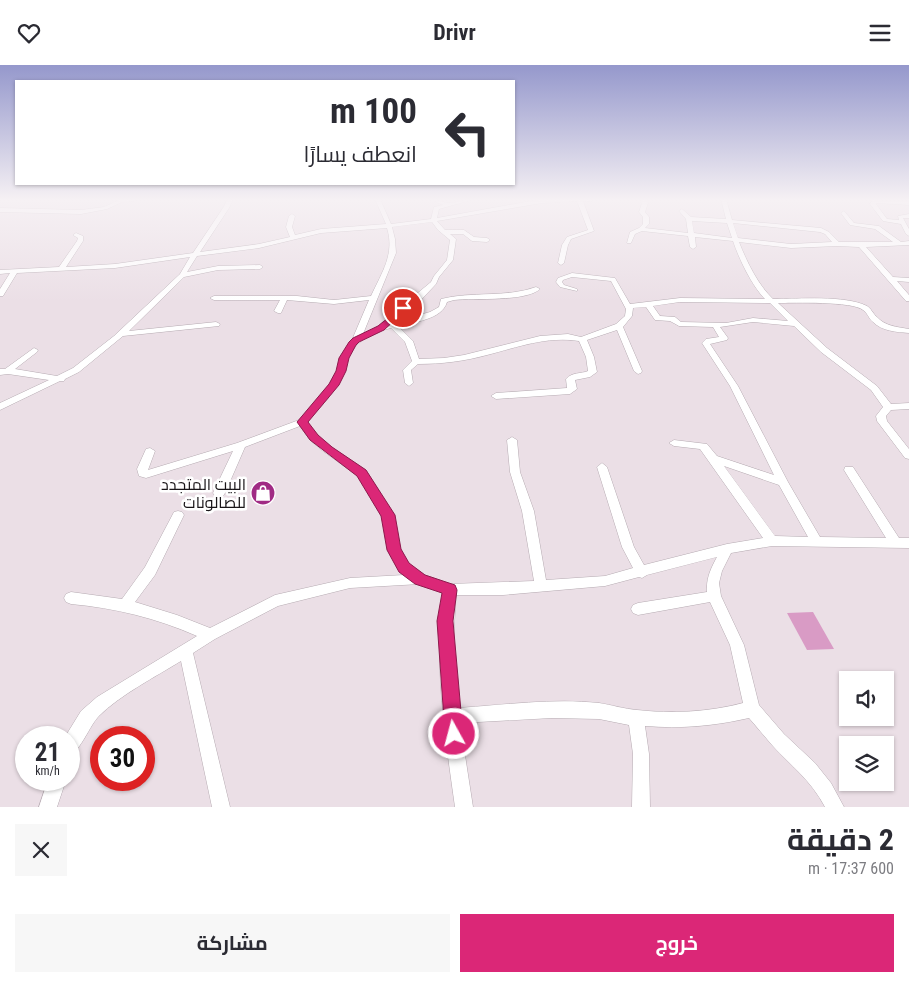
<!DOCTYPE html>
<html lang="ar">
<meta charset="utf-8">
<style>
body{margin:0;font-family:"Roboto Condensed",Cairo,sans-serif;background:#f7f7f7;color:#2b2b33;direction:rtl;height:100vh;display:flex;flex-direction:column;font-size:19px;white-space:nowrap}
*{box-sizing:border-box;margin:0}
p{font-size:16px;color:#7c7c81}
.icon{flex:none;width:28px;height:28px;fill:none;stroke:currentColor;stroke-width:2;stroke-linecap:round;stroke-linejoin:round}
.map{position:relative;height:742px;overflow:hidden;direction:ltr}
.sheet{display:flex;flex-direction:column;background:#fff;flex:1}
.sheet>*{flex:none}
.top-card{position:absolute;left:15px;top:15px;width:500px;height:105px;border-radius:0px;box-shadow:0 1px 4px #0004;direction:rtl;background:#fff;color:#2b2b33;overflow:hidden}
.fabs{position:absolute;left:839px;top:606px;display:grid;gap:10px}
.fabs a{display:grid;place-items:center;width:55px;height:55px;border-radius:0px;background:#fff;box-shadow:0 1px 4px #0004;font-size:25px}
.speed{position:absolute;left:15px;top:661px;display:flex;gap:10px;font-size:25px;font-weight:700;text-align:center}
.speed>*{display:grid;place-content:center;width:65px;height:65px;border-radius:50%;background:#fff;box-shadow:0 1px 4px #0004;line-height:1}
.speed small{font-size:12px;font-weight:400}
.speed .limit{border:8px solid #d22;background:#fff;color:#111}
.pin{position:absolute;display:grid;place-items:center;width:42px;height:42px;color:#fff;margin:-21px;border:2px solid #fff;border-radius:50%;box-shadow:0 1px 5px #0007}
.me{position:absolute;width:55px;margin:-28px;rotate:353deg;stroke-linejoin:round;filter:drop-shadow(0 0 4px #0008)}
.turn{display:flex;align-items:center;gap:18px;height:105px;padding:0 15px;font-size:22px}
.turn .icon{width:65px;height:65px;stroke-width:2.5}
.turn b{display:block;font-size:35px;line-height:42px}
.round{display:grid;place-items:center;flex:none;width:52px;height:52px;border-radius:0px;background:#f7f7f7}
.summary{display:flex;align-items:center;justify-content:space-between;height:85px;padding:0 15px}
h1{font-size:30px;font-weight:700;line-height:38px}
.cta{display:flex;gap:10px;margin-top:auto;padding:10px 15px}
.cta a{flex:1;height:58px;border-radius:0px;background:#db2777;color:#fff;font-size:20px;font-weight:700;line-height:58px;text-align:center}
.cta a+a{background:#f7f7f7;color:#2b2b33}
header{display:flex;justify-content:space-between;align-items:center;height:65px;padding:0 15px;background:#fff;font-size:22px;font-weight:700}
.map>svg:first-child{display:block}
.green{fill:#d99bc5}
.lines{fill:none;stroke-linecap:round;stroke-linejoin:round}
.minor-casing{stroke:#b6abb2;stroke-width:1}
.minor{fill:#fff;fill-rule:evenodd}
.route{fill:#db2777;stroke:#8e194d}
.labels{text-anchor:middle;stroke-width:5;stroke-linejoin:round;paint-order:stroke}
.poi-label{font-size:16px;fill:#191518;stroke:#fff;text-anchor:end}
</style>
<header><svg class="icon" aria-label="menu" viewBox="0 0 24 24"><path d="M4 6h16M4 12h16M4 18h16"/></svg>Drivr<svg class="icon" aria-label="heart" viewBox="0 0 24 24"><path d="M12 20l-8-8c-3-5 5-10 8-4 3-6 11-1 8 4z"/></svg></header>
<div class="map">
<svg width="909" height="742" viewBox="0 0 909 742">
<rect width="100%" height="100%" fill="#ebdfe6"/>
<polygon class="green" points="813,547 834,584 807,585 787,548"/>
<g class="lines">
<defs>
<g id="minor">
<polygon points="121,134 153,134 122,137 107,144 81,149 0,147 0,143 81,145 104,142"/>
<path d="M228 134H233L229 143 200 187 259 179 290 172 286 162 289 151 292 149 295 151 292 162 295 170 321 164 386 159 375 134H380L391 159 431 154 434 142 443 140 430 134C437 134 443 138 450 138 459 138 466 133 475 134L439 144 437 153 542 134H594L592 136H583L594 166 571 174 568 180 564 198 561 200 558 198 562 180 567 172 588 165 577 136 542 138 437 156 445 165H464L474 172 487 173 490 175 487 177 472 176 463 169H450L456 174 453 195 439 212 436 219 420 236 406 245 391 258 430 247 439 242 441 234C472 226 506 233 536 222L540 224C526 237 474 233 454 235L447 237C442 255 413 257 398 261L413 276 419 294 444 293 464 290 540 271 568 269 581 272 616 259 625 251 626 244 611 216 572 212 563 215 562 217 564 220 577 224V226L560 222 556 217 558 213 572 208 615 213 630 239 680 233 765 234C752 221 739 194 733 176L695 172 696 182 693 184 690 182 688 171 642 166 635 169 631 178H627L630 167 639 163 643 159V152L639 147 642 138 640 134H644L648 138 645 147 649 152V159L645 163 688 168 686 154 679 146 682 144 691 152 726 154 721 134H726L732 155 821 163 829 167 839 177H893L875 164 850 160 841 148 844 146 854 158 879 161 901 177 909 176V180L866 182 893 212 909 213V217L897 216 909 230V236H906L859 182 837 181 791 183 739 177C747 197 758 220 773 234 798 234 845 230 867 241 871 243 873 249 877 252 885 261 897 262 909 264V268C896 267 882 266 873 257 869 254 867 247 863 245 852 236 794 238 778 238L827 283 877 321 891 339 909 338V344L891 345 886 351 887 356 909 384V394L905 393 877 356 876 351 883 342 871 325 821 287 794 261 753 257 720 262 728 273 727 275 710 279 738 321 788 417 820 472 886 473 844 405 845 402H853L899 473H909V483L772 481 731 488 722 506 719 518 721 531 744 580 759 640 784 669 815 698 831 718 844 742H825C810 714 792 702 772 680 764 671 757 662 749 653 714 661 681 664 645 661L649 689 650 742H632L633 689 629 660 599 654 552 653 460 658 473 742H455C445 671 434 600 443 528L420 519 350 523 278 541 215 574 193 588 230 742H212L181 596C155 612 120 630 99 651 89 661 81 686 69 690V672H65L81 646 97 632 197 571C156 553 115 543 71 539L66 537 64 533 66 529 71 527 122 534 145 502 174 447 178 446 182 447 184 450 155 510 135 537 177 550 210 563 275 530 350 513 404 510 400 507 388 485 382 451 358 411 323 386 310 375 300 361 245 382 225 428 223 431H215L213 428 233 386 146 413 139 411 137 404 146 384 150 383 155 386 148 405 237 378 299 355 330 319 337 306 340 293 352 275 369 235 334 239 287 235 281 248H278L274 246 280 235H214L210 233 214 231H297L334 235 371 231C382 207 395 189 387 163L321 168 259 183 197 191 187 207 218 201 260 200 263 202 260 204 218 205 184 212 129 266 216 257 220 259 219 261 123 271 79 307 65 314 64 316H60L0 345V338L49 315 8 309 0 310V304H5L34 283 38 285 37 287 15 304 57 311 73 303 114 271 180 209 190 192 115 203 17 208 3 231H0V224L10 208 0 209V205L59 202 77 176 78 173 73 170 76 168 83 171V176L66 202 115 199 193 188 223 143ZM692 156 727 158 732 173 694 168ZM432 157 438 165 450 175 447 195 434 211 431 217 378 261 363 269 396 188 395 174 392 162ZM733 158 820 167 825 169 832 177 791 179 738 173ZM680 237 770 238 788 256 753 253 726 258 681 257 675 252 660 251 653 241ZM646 242 655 255 670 256 679 261 713 262 719 272 706 274 702 278 730 321 774 410 717 391 707 379 674 375 669 378 674 381 700 384 763 473 727 479 644 500 634 482 607 402 602 398 597 402 622 482 633 503 605 511 546 515 534 446 520 407 517 375 512 372 507 375 510 407 522 446 534 516 450 519 425 510 408 499 400 485 394 451 366 405 331 382 318 371 307 357C317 345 329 334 337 321 344 312 344 302 348 293 356 275 374 267 391 263L405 277 412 296 403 305 405 318 409 321 413 318 411 305 418 299C442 299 465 296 487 290 518 282 547 271 579 276L586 292 588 306C581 309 572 307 566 314L567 323 496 328 491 331 496 334 570 329 577 324 575 315 590 312 597 307 594 292 587 275 617 265 634 306 638 309 641 308 642 306 623 262 632 251 633 243ZM724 401 779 420 808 472 775 471ZM717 492C711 503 706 513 707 527L638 538 633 540 631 544 633 548 638 550 710 537 730 580 743 638C709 647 672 649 637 645 624 644 612 640 599 638 553 633 504 640 458 643L453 579 456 530H503L605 521 639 512 642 513 647 510Z"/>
<polygon points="873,135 909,136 909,140 877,138 876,139 887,154 899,155 898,151 909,149 909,153 903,153 909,164 909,171 906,169 901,159 883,156 870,139"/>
<polygon points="48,715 66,715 57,742 39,742"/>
</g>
</defs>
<use href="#minor" class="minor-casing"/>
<use href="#minor" class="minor"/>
</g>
<linearGradient id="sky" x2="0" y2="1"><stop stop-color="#9598cc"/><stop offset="0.57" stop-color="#f6f1f4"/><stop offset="1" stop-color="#f6f1f4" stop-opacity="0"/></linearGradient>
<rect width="909" height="237" fill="url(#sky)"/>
<polygon class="route" points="403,241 406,242 406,245 384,265 359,277 356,280 349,293 346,306 339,320 308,357 318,370 332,382 366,405 395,450 401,484 409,498 425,510 455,520 457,525 453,556 463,669 460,676 454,678 448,676 445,669 437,556 442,528 415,519 399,507 387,485 381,451 357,411 310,375 297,357 329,319 336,306 339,293 349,277 353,273 378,261"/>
<defs>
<symbol id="shop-disc" viewBox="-11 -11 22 22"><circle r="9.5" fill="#a02b84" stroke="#fff"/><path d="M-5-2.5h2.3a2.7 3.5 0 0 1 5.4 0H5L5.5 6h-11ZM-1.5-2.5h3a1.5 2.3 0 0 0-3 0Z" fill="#fff"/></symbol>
</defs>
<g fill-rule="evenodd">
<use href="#shop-disc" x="249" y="414" width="28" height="28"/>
</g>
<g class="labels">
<g class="poi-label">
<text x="246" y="425">البيت المتجدد<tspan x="246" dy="18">للصالونات</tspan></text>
</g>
</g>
</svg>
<div class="fabs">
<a><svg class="icon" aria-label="sound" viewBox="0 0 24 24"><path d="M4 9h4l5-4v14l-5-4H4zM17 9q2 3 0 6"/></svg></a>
<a><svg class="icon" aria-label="layers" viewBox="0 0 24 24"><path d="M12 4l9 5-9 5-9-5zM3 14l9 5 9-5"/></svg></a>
</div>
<div class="speed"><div>21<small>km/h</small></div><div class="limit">30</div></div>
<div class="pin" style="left:403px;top:243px;background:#d93025"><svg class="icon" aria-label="arrive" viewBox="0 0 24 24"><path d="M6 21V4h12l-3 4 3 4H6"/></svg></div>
<svg class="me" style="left:454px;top:669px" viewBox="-20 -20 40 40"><circle r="17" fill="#db2777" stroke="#fff" stroke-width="3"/><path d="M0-11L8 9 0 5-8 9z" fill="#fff"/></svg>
<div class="top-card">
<div class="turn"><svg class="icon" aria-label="left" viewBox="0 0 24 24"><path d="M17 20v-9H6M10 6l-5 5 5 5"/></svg><div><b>100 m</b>انعطف يسارًا</div></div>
</div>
</div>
<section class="sheet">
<div class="summary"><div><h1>2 دقيقة</h1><p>600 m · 17:37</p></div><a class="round"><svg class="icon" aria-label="close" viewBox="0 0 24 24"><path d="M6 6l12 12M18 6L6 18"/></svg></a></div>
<div class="cta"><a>خروج</a><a>مشاركة</a></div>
</section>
